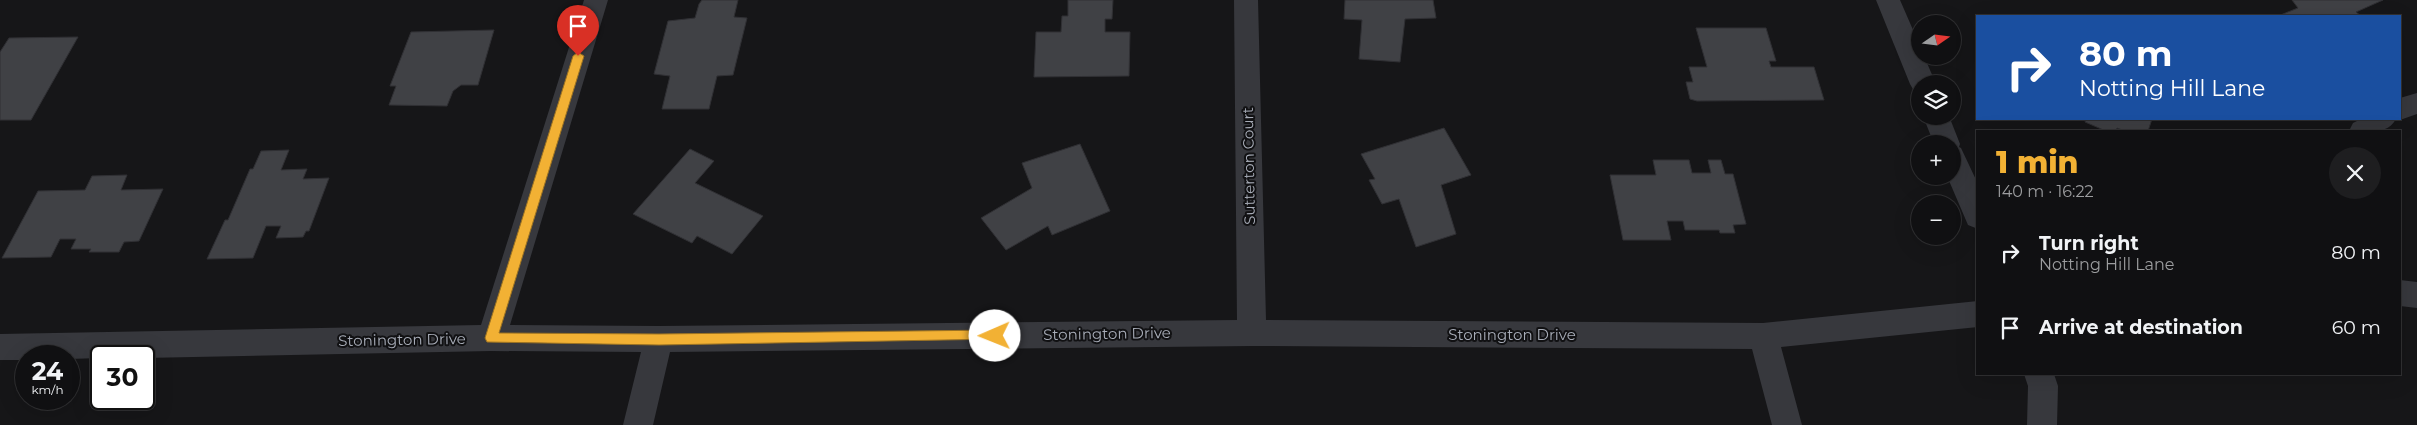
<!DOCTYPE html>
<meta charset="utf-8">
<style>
body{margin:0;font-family:Montserrat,sans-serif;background:#1e1e20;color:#f1f3f6;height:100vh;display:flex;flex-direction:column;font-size:19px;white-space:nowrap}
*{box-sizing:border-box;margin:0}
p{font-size:16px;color:#9c9d9f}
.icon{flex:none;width:28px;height:28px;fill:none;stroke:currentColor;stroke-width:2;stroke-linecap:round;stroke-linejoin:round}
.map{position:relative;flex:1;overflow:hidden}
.details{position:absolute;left:1976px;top:130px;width:425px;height:245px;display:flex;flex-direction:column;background:#101012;border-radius:0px;box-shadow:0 5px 20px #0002,0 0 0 1px #303032}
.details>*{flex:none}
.top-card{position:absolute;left:1976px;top:15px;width:425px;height:105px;border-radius:0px;box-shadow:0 5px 20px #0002,0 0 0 1px #303032;background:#1a4fa0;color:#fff;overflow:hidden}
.needle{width:32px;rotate:76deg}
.tools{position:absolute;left:1911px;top:15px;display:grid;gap:10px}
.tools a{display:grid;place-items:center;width:50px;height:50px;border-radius:50%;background:#101012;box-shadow:0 5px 20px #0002,0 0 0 1px #303032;font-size:25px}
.speed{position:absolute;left:15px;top:345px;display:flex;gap:10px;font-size:25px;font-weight:700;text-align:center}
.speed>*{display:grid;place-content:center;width:65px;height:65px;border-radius:50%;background:#101012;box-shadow:0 5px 20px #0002,0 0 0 1px #303032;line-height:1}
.speed small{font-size:12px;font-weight:400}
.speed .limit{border:2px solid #111;border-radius:8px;background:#fff;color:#111}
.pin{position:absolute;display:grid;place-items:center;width:42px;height:42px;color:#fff;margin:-51px -21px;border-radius:50% 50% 50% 0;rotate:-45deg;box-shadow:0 0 5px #0007}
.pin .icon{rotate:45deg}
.me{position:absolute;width:55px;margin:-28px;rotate:269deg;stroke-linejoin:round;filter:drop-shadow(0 0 4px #0008)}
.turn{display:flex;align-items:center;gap:18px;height:105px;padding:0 20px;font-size:22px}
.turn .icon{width:65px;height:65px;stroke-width:2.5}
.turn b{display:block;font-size:35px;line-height:42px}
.round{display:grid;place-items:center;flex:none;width:52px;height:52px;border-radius:26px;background:#1e1e20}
.headline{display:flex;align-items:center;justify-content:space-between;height:85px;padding:0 20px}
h1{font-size:30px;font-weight:800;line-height:38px;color:#f2b134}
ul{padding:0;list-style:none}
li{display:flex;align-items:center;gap:15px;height:75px;padding:0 20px}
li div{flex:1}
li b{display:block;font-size:19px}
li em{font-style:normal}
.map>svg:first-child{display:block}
.building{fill:#404145;stroke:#303034}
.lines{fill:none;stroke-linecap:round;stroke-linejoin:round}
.minor{fill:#37383d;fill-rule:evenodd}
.route{fill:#f2b134;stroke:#9d7322}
.labels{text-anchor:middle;stroke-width:4;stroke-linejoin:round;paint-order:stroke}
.street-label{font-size:15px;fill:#a8adb8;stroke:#111113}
</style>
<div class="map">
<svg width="2417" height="425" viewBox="0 0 2417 425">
<rect width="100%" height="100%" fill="#161618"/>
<g class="building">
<polygon points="702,0 738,0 734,17 747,18 733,75 717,76 709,109 662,109 670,76 654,74 668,21 695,18 699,4"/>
<polygon points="1068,0 1113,0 1112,19 1105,19 1105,32 1130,32 1129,76 1034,77 1036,32 1061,32 1062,16 1068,16"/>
<polygon points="1345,0 1433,0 1436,18 1405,19 1400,62 1359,59 1362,20 1344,19"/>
<polygon points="2383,0 2356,12 2361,16 2278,16 2298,8 2292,0"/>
<polygon points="1696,28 1766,28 1776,61 1769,61 1771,67 1814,67 1824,100 1697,101 1690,99 1686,82 1693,82 1689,67 1707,67"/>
<polygon points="494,30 478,85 461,85 453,91 447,106 389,105 396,86 390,86 411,32"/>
<polygon points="78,37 31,120 0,120 0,52 9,38"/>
<polygon points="2086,119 2152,119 2148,131 2125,131 2117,128 2116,131 2106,131 2085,122"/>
<polygon points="1444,128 1471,175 1441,185 1456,234 1416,247 1399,199 1382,204 1369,180 1375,179 1361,154"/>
<polygon points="1080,144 1110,211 1052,235 1048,226 1006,250 981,218 1032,188 1022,163"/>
<polygon points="690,149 714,161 695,183 763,216 732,254 697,236 692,243 633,214"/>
<polygon points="289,150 281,170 307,169 303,179 329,178 309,231 306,231 303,237 276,238 281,226 266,226 253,258 207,259 225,220 228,220 250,169 253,169 261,151"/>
<polygon points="1653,160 1689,160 1692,173 1711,173 1708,160 1721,160 1725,174 1733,174 1746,224 1733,225 1735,233 1720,233 1719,230 1685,230 1683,221 1667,221 1671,240 1623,240 1610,175 1656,175"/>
<polygon points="127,175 121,190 163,189 139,241 124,242 119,252 89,252 91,249 71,249 76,239 60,239 51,257 2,258 38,191 85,190 92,176"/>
</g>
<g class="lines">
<g class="minor">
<polygon points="584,0 608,0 510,325 659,326 1237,320 1234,0 1258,0 1266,320 1763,323 1978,301 1978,327 1781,347 1802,425 1772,425 1752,349 1252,346 670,352 653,425 623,425 641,352 491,351 144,358 101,356 101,358 69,359 69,356 26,356 26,360 0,360 0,334 481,325"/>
<polygon points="1876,0 1900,0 1920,46 1920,56 1924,56 1936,84 1920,84 1920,93 1914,91 1910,84"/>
<polygon points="2417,93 2417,114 2400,120 2398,119 2400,119 2400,98"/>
<polygon points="1923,116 1949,116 1960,144 1959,147 1961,148 1978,184 1978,229 1968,225 1947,176 1952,176 1952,144 1934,144"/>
<path d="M2361 119H2396C2387 136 2366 131 2349 131L2353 123Z"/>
<polygon points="2400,280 2417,282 2417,308 2400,306"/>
<polygon points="2024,374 2054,374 2058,386 2057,425 2027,425 2028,386"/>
</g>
</g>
<polygon class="route" points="578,52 584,56 499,333 659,334 995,330 1001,336 1000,339 659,345 487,342 485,338 573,56"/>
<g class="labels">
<g class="street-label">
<text transform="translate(1249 166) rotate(-91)" y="5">Sutterton Court</text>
<text transform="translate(1107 334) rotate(-1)" y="5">Stonington Drive</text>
<text x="1512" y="340">Stonington Drive</text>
<text transform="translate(402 340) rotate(-1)" y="5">Stonington Drive</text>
</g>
</g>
</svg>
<div class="tools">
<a><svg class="needle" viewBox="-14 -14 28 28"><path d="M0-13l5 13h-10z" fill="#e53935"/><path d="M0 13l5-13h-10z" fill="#9c9d9f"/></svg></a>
<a><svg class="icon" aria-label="layers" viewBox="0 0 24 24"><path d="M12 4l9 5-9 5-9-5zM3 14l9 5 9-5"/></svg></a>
<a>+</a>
<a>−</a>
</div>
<div class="speed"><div>24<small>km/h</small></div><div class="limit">30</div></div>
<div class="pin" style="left:578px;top:56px;background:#d93025"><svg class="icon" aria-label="arrive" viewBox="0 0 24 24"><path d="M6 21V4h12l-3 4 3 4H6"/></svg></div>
<svg class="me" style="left:995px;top:336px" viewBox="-20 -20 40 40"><circle r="19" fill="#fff"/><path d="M0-13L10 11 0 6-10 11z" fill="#f2b134"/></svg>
<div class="top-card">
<div class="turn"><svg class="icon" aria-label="right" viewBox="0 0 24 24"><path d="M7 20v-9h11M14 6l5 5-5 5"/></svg><div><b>80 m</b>Notting Hill Lane</div></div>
</div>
<section class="details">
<div class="headline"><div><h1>1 min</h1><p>140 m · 16:22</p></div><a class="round"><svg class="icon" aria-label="close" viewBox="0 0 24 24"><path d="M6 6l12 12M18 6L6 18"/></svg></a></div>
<ul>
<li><svg class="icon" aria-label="right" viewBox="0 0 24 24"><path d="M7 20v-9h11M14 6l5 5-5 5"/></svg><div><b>Turn right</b><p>Notting Hill Lane</p></div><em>80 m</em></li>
<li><svg class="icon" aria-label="arrive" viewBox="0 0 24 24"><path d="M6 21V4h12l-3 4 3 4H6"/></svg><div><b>Arrive at destination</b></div><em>60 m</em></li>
</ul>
</section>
</div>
